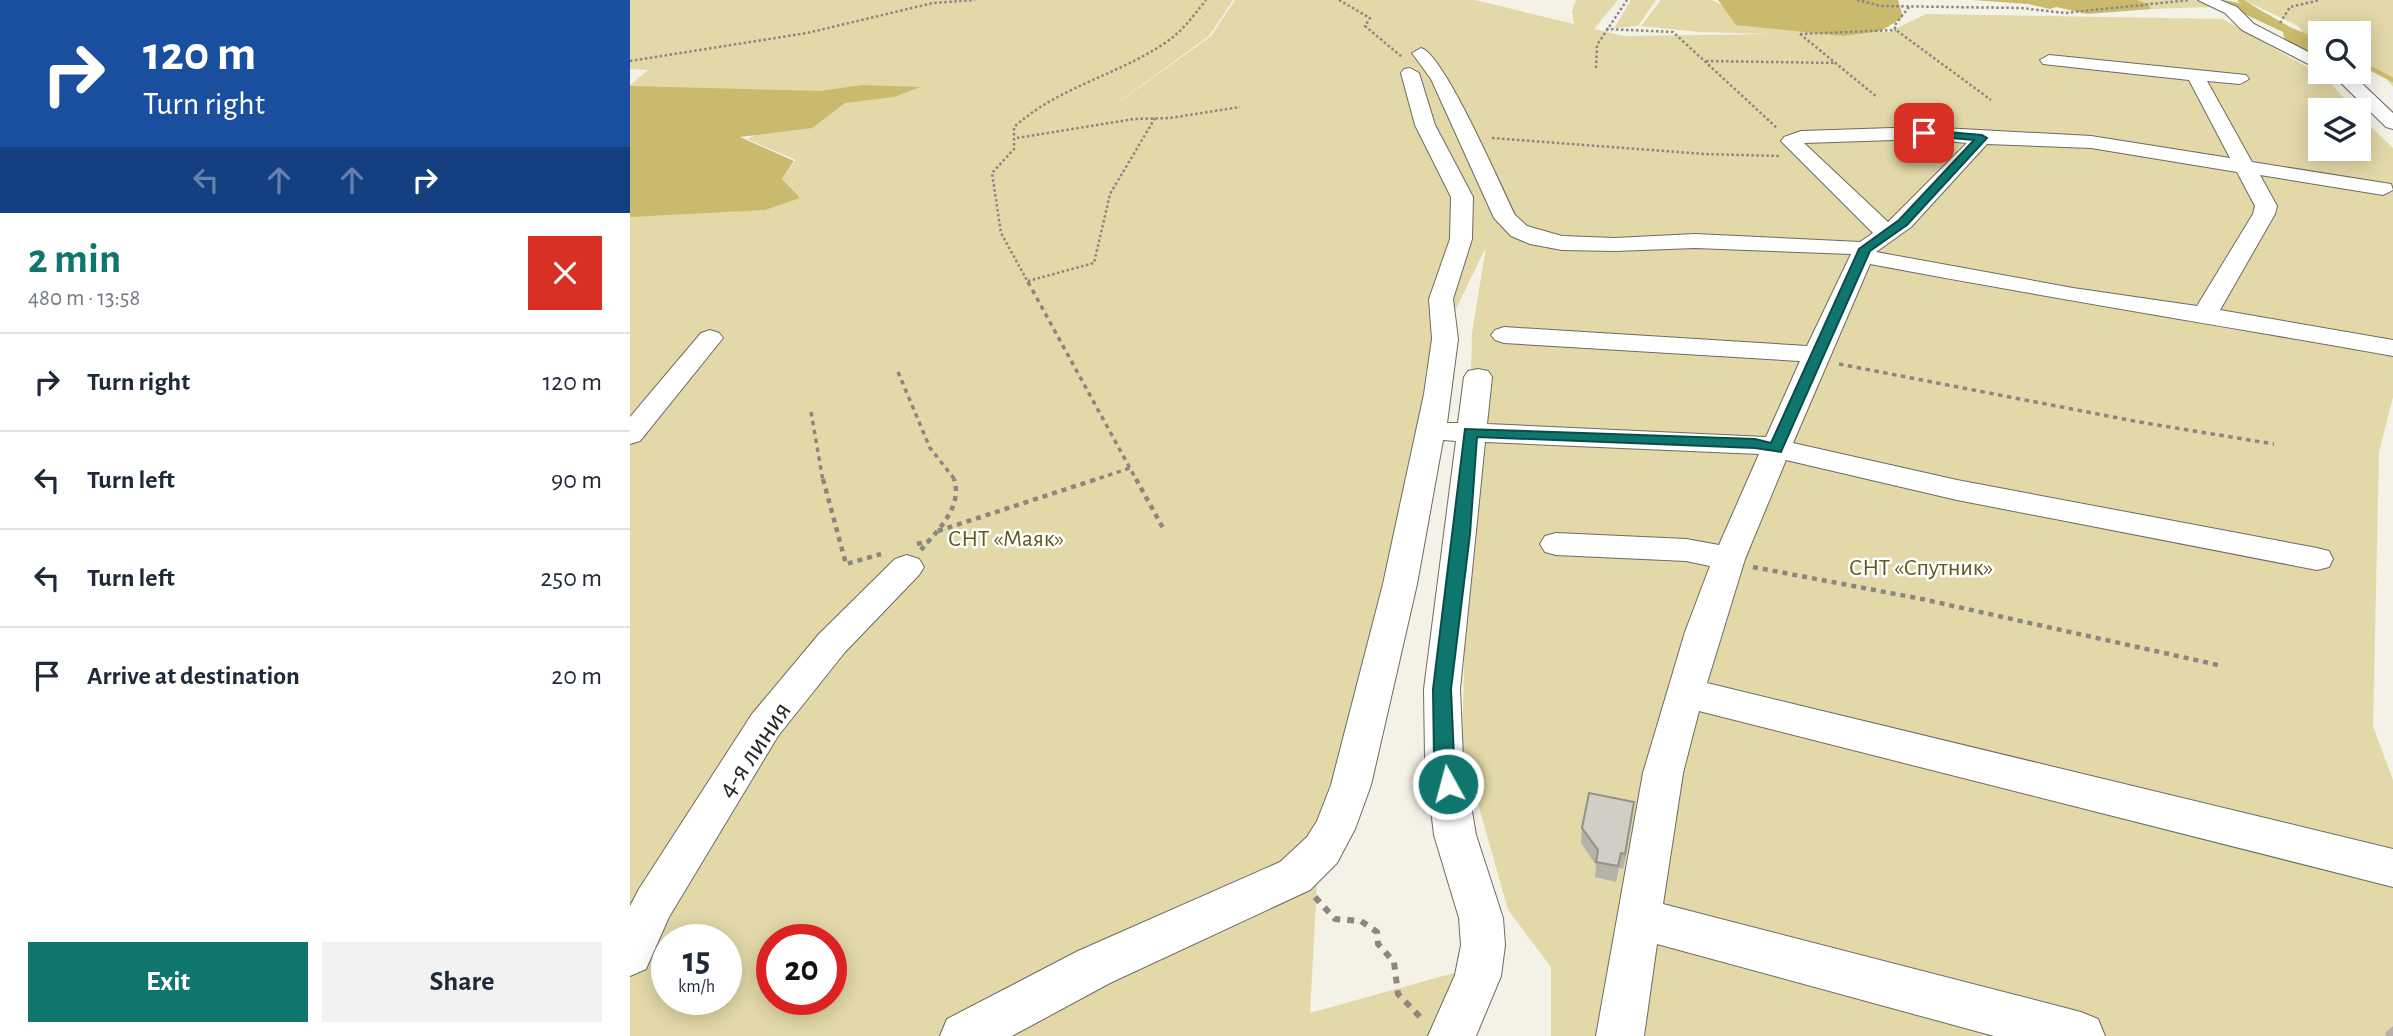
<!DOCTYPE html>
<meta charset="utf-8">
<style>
body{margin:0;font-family:"Alegreya Sans",sans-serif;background:#f2f2f3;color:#1f2937;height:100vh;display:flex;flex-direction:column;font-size:26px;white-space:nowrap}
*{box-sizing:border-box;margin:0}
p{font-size:23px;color:#747a83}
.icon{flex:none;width:38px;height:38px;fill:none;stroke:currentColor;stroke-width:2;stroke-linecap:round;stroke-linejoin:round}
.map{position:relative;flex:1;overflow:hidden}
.side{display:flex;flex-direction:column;background:#fff;width:630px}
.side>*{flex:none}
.hud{background:#1a4fa0;color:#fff;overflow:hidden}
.buttons{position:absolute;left:1678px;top:21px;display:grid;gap:14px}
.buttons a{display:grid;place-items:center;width:63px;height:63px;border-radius:0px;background:#fff;box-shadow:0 4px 18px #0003;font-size:35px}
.speed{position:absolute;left:21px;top:924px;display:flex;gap:14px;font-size:35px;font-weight:700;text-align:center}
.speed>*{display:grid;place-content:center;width:91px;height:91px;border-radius:50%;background:#fff;box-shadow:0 4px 18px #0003;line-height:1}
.speed small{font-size:18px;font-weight:400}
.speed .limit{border:10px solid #d22;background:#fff;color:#111}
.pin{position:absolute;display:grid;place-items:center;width:60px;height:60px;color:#fff;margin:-30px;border-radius:14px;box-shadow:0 4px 10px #0006}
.me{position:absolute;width:77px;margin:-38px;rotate:353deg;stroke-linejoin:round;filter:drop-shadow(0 0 5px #0008)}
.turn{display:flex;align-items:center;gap:24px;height:147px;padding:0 28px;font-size:32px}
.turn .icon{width:91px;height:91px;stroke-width:2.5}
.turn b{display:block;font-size:49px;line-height:60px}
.lanes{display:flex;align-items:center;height:66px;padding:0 28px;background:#0003;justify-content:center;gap:35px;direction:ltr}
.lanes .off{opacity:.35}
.round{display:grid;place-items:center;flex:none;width:74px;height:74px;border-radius:0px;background:#f2f2f3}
.summary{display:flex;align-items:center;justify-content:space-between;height:119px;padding:0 28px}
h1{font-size:42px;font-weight:700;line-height:52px;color:#0f766e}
.button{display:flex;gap:14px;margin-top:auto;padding:14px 28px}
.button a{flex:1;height:80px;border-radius:0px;background:#0f766e;color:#fff;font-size:28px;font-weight:700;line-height:80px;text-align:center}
.button a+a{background:#f2f2f3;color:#1f2937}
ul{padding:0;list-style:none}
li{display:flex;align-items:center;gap:21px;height:98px;padding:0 28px;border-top:2px solid #e0e1e3}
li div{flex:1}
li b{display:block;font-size:26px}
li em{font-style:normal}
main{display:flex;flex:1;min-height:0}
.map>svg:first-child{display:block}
.green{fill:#e2d8a8;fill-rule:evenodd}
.forest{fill:#caba6e}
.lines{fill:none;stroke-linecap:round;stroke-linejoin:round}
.stream{stroke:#ccbc70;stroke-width:4.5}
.minor-casing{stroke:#6d6b62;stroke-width:2}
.path-far3{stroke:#898780;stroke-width:2.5;stroke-dasharray:2.5 2.5;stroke-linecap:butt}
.path-far2{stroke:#898780;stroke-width:3.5;stroke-dasharray:4.5 4.5;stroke-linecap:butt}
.path-far1{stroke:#898780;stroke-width:4.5;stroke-dasharray:5 5;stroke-linecap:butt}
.path{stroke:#898780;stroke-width:6;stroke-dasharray:7 7;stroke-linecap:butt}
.minor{fill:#fff;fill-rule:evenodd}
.wall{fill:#b4b2a9}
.shaded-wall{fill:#92918a}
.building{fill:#d1cfc5;stroke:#92918a;stroke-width:2}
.route{fill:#0f766e;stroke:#0a4d48;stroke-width:2}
.labels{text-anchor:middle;stroke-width:5;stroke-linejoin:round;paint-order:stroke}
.park-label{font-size:24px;fill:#63571e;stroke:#fff}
.near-street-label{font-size:28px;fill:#272622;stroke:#fff}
</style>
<main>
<section class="side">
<div class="hud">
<div class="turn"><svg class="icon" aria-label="right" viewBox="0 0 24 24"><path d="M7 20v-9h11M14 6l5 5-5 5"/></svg><div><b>120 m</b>Turn right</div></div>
<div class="lanes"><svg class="icon off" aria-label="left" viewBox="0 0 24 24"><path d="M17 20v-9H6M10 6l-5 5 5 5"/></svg><svg class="icon off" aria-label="ahead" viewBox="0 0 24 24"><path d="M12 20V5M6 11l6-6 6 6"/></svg><svg class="icon off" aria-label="ahead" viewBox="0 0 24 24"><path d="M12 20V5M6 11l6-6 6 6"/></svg><svg class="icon" aria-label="right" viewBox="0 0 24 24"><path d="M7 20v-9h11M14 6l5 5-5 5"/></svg></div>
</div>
<div class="summary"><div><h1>2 min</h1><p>480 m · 13:58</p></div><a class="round" style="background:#d93025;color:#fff"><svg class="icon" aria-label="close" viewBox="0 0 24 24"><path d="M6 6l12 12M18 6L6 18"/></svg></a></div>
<ul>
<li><svg class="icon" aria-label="right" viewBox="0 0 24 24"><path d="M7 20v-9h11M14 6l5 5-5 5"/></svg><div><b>Turn right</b></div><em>120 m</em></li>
<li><svg class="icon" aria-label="left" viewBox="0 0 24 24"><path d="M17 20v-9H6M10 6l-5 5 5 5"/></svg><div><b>Turn left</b></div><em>90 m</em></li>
<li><svg class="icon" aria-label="left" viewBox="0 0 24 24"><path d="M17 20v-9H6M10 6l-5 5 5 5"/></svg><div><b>Turn left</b></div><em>250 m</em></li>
<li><svg class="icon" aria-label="arrive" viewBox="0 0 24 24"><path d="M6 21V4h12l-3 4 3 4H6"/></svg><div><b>Arrive at destination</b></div><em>20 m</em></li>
</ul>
<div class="button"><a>Exit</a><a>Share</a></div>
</section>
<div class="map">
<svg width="1763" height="1036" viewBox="0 0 1763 1036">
<rect width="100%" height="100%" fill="#f4f2e7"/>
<g class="green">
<path d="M0 0H603L579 36 457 125 581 36 605 0H845L944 24 942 11 946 0H988L964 29 993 36 1142 34 1069 32 1011 26 1031 0H1082L1110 14 1194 33 1259 32 1296 14 1593 19 1696 78 1725 110H1690V149H1729V115L1763 148V397L1749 452 1743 726 1763 780V1036H921V967L878 910 832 747 842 333 856 247 796 371 785 455 690 828 680 1013 831 971 810 1036H0V186L157 184 152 179 166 160 117 139 200 99 0 89V85L18 70 0 69ZM37 940H96V999H37ZM142 940H201V999H142Z"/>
<polygon points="1001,0 1026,0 1008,26 984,28"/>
<polygon points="1507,0 1578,0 1582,7 1521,9 1518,4"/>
<polygon points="1614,0 1763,0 1763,87 1752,73 1729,66 1729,33 1690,33 1690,55 1687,54 1668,26"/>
</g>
<g class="forest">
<polygon points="1088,0 1268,0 1273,17 1251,31 1213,36 1106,25"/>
<polygon points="1342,0 1507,0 1518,4 1521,9 1457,14 1426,7 1420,9 1398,4"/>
<path d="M1585 0C1628 0 1654 27 1690 44V63L1680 61 1655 44 1653 32Z"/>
<polygon points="232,85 290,87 264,97 215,103 182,128 110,137 164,161 152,179 170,198 135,210 0,217 0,86 190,91"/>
</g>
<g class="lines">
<g class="stream">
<polyline points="1610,0 1651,26 1690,42"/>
<polyline points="1729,62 1763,80"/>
</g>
<defs>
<g id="minor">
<polygon points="1568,0 1590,0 1607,7 1624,24 1690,58 1690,70 1612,30 1595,13"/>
<path d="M791 48C814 54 871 187 885 215L897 226 932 236 985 238 1065 234 1230 242 1243 233 1151 141 1154 137 1171 131 1294 127 1461 136 1600 158 1559 80 1413 64 1410 60 1419 55 1616 75 1619 79 1610 84 1577 81 1622 162 1761 184 1763 190 1753 195 1630 175 1647 206 1645 214 1590 310 1763 340V356C1589 325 1414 297 1240 264L1163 443 1327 480 1687 548 1699 551 1703 559 1699 567 1687 570 1327 500 1156 460 1115 559 1077 683 1763 849V887L1069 711 1053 773 1033 904 1451 1012 1468 1019 1475 1036H1364L1027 944 1014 1036H966L1013 773 1055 632 1080 566 1056 561 926 555 915 552 910 544 915 536 926 533 1056 539 1089 545 1129 454 855 442 830 689 833 758 846 835 873 918 875 945 871 976 846 1036H798L825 975 831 945 829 918 804 835 795 758 794 689 826 441 813 440 787 584 741 785 725 829 707 863 680 890 480 983 382 1036H310L317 1019 448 951 650 862 677 837 687 821 701 785 753 584 794 394 802 339 799 299 820 239 821 197 785 125 771 73 774 69 780 68 789 73 805 125 843 197 842 239 823 299 828 339 817 423H828L834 377 838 371 848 369 858 371 862 377 857 424 1136 437 1170 361 874 343 865 340 861 335 865 330 874 327 1177 346 1221 254 1065 248 985 251 932 250 900 244 881 236 864 218 801 79 782 53ZM1294 139 1337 143 1258 222 1174 143ZM1357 144 1461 148 1607 172 1625 206 1623 214 1567 306 1443 288 1246 252 1281 227Z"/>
<polygon points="1694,72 1716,72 1724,76 1763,113 1763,129 1756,127 1712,84"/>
<polygon points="80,330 89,333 93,338 89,343 10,441 0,444 0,417 71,333"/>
<polygon points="277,555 289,559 294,567 289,575 215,652 148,736 39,917 16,969 0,976 0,906 9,889 122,714 189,634 265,559"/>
</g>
</defs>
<use href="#minor" class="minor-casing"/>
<g class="path-far3">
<polyline points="709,0 740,18 735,26 772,57"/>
<polyline points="1227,0 1251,6 1391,8 1435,13 1560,0"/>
<polyline points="1279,7 1264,26 1266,30 1361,100"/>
<polyline points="1650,23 1660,7 1690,0"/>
<polyline points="976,29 1043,32 1147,128"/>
<polyline points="1170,34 1247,97"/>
<polyline points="1170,34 1266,30"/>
<polyline points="0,61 177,33 303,3 345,0"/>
<polyline points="1076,61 1207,63"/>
<polyline points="966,68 967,45 997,0"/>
<polyline points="387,138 504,119 540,118 610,107"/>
<polyline points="862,138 1074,154 1150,156"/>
<polyline points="398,281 464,263 480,194 525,118"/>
<path d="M399 284 371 233 362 173 384 149V127C430 86 486 76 535 43 553 31 563 16 576 0"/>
</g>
<g class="path-far2">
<polyline points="398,282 507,481"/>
<polyline points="1209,364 1509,422 1644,444"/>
<polyline points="268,372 300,448 326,481"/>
<polyline points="181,412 193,481"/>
<polyline points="461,481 500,468"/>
</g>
<g class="path-far1">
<polyline points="193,479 216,564 251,554"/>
<polyline points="506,479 533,528"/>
<polyline points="308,531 467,479"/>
<polyline points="287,544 299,541"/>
<path d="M291 550C308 530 333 507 324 479"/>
<polyline points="1123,567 1292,599 1588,665"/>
</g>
<polyline class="path" points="685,897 705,919 731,921 747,932 748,944 764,962 768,994 793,1020"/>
<use href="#minor" class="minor"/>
</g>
<g class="wall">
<polygon points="1002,818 993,869 989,868 986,882 965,877 966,865 951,843 952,828"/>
<polygon points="1763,1026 1763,1036 1756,1036 1755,1033"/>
</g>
<polygon class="shaded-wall" points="1004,802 1002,818 993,869 995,854"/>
<polygon class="building" points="959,793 1004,802 995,854 991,853 988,866 966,862 968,850 952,828"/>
<polygon class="route" points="1294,130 1352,135 1357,138 1277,225 1240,251 1151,452 1125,448 847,437 840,534 821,689 824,758 828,784 825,790 818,792 810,790 804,758 803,689 835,429 1125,439 1141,443 1229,249 1269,220 1344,140 1290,135 1290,131"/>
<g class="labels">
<g class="park-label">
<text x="376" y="546">СНТ «Маяк»</text>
<text x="1291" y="575">СНТ «Спутник»</text>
</g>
<g class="near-street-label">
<text transform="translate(123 749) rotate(-56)" y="10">4-я линия</text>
</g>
</g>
</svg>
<div class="buttons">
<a><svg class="icon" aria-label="search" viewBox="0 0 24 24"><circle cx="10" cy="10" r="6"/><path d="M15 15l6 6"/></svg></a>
<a><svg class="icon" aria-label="layers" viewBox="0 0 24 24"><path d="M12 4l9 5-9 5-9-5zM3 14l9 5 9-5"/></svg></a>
</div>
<div class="speed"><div>15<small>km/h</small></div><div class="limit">20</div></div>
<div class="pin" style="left:1294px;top:133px;background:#d93025"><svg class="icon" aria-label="arrive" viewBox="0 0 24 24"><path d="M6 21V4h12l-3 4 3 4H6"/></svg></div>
<svg class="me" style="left:818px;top:784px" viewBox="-20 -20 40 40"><circle r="17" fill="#0f766e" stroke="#fff" stroke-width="3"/><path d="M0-11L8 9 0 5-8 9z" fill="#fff"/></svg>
</div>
</main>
